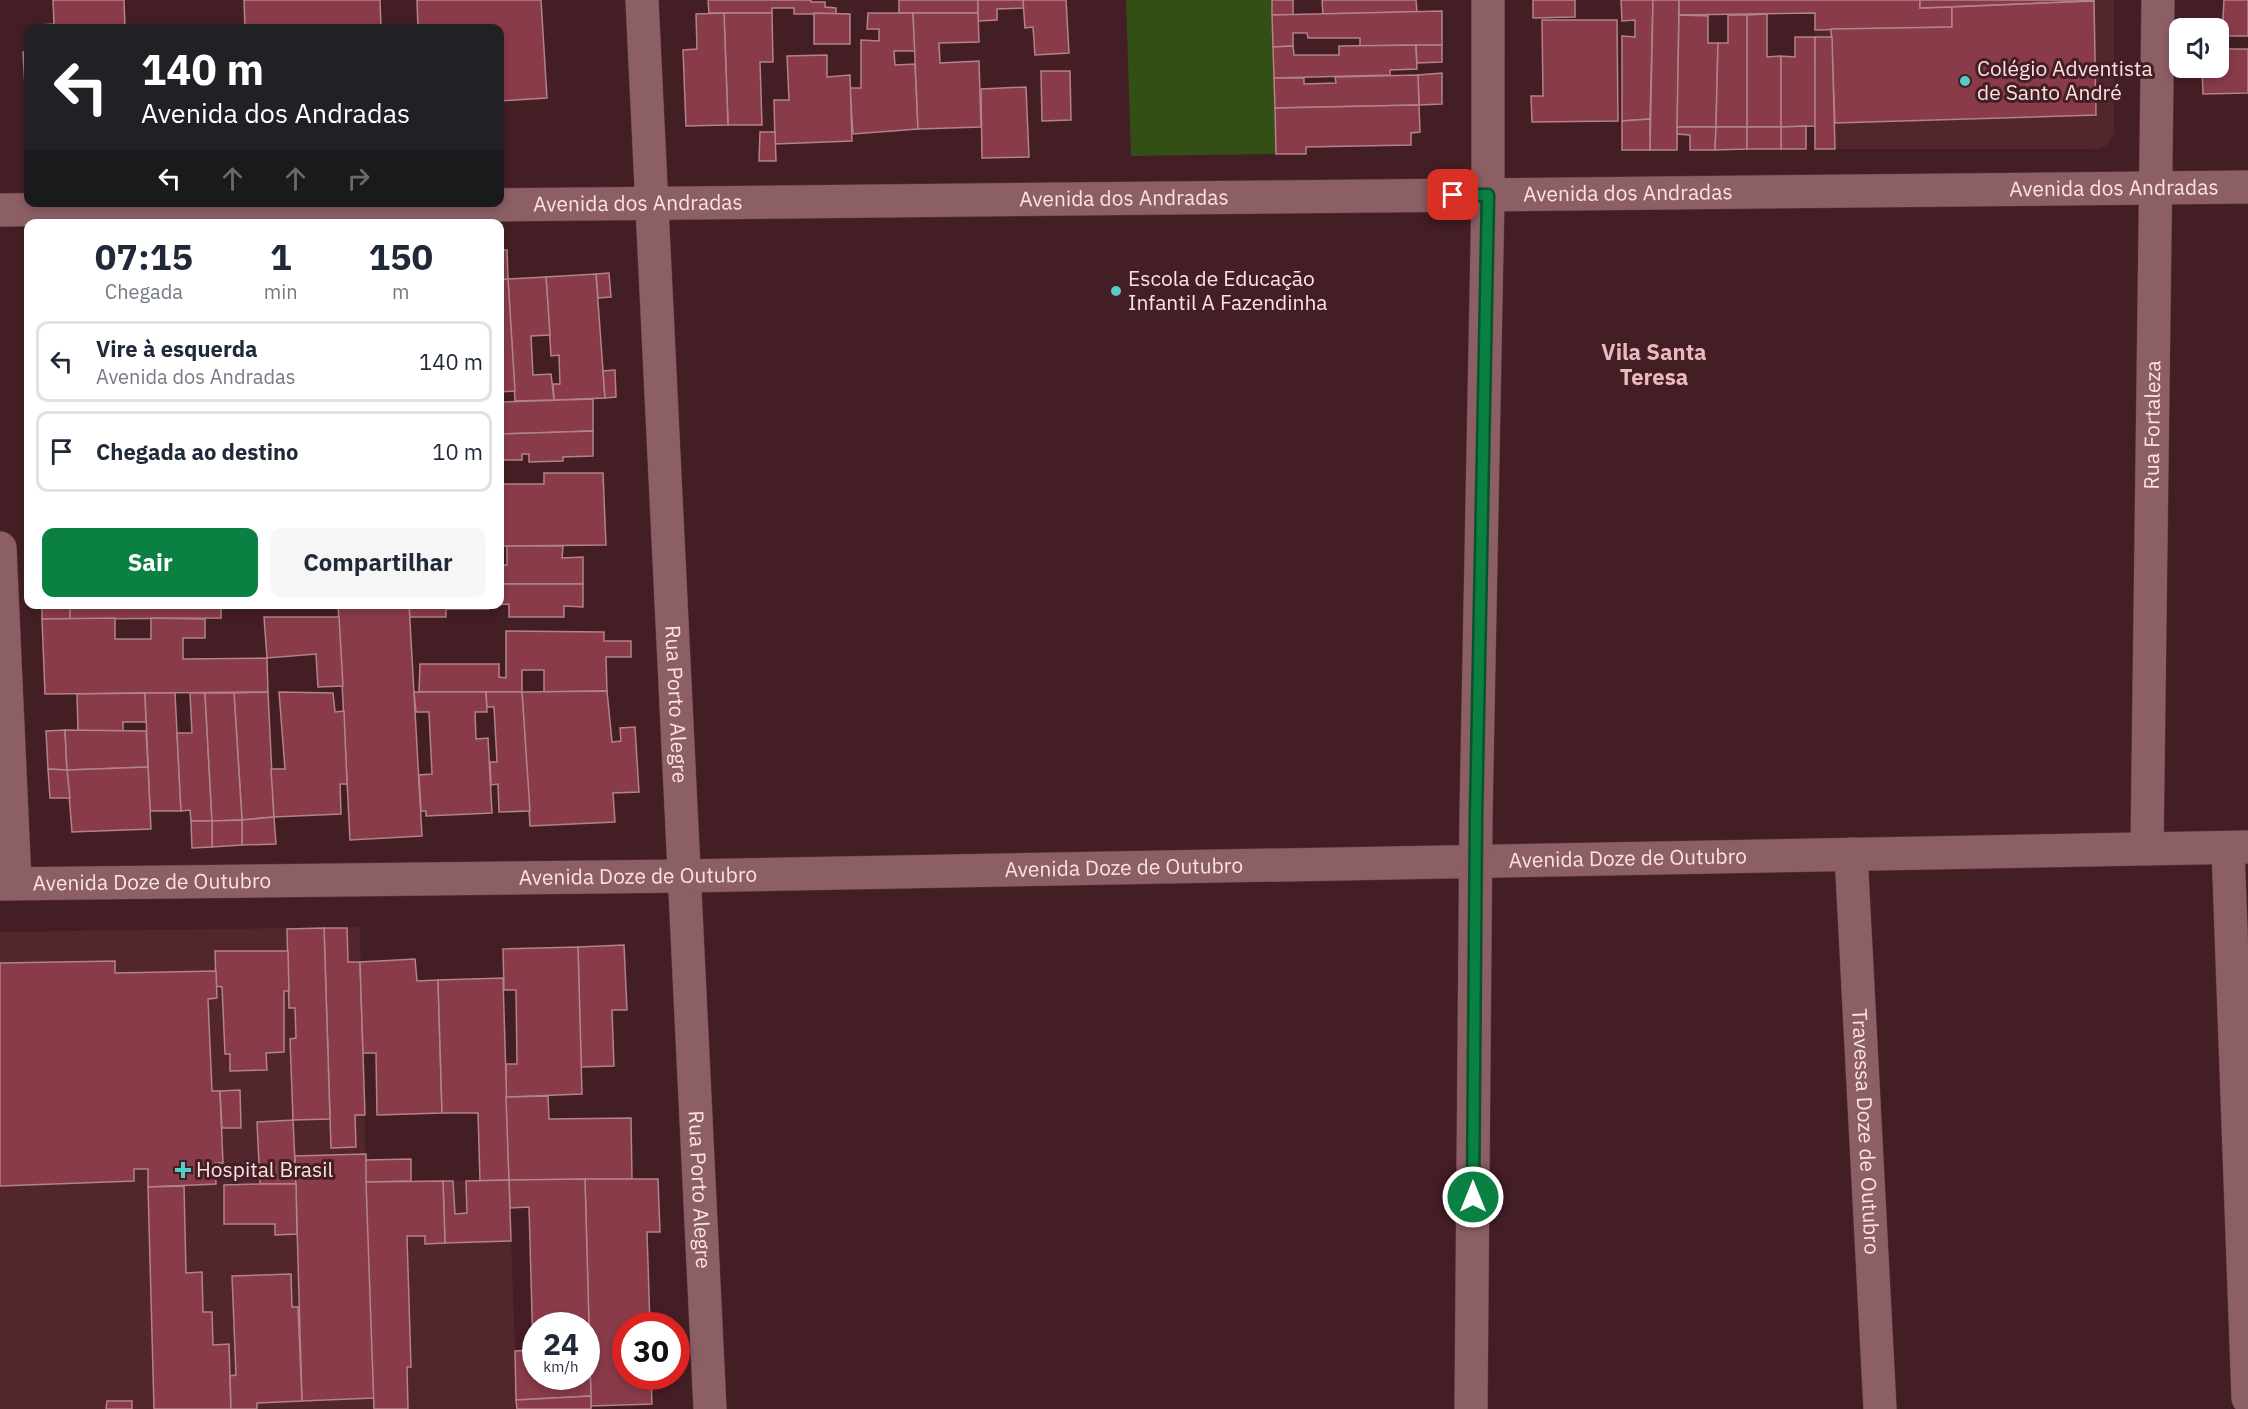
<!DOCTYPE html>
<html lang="pt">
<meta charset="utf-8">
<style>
body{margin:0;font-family:"IBM Plex Sans",sans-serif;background:#f6f6f7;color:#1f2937;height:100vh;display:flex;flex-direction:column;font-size:22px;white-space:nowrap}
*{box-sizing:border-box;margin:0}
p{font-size:20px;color:#747a83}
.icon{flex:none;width:33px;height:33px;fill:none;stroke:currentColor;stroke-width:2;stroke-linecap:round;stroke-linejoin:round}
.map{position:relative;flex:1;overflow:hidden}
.side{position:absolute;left:24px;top:219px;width:480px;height:390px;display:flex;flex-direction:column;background:#fff;border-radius:12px;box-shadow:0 3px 9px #0003}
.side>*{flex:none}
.banner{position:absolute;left:24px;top:24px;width:480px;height:183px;border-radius:12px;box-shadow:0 3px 9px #0003;background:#202124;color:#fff;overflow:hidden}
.tools{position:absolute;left:2169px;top:18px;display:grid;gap:12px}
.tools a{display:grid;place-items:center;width:60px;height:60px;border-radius:12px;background:#fff;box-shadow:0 3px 9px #0003;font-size:30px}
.speed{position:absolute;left:522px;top:1312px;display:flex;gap:12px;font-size:30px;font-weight:700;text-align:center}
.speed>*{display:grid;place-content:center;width:78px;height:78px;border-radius:50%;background:#fff;box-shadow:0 3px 9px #0003;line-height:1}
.speed small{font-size:15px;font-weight:400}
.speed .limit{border:9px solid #d22;background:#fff;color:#111}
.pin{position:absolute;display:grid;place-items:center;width:51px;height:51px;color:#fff;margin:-26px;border-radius:12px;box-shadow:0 3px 9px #0006}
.me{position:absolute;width:66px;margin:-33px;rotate:0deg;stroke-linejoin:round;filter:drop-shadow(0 0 4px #0008)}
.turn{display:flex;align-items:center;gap:21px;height:126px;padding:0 18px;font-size:27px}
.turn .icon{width:78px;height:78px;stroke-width:2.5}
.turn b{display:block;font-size:42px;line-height:51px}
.lanes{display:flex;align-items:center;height:57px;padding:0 18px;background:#0003;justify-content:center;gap:30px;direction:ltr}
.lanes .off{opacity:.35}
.eta{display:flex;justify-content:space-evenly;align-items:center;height:102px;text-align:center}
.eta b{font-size:36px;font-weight:800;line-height:42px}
.cta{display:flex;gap:12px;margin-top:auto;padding:12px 18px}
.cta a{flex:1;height:69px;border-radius:12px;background:#0b8043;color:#fff;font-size:24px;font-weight:800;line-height:69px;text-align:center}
.cta a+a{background:#f6f6f7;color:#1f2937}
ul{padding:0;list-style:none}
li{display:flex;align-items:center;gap:18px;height:81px;margin:0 12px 9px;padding:0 6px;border:3px solid #e0e1e3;border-radius:12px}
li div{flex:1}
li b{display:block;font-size:22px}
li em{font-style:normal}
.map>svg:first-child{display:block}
.built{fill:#53262e}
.green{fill:#344f15}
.building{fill:#8a3b4a;stroke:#b28388;stroke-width:1.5;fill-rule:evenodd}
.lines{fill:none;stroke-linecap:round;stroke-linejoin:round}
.minor-casing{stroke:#5c3b41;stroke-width:34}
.minor{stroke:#8c5f65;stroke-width:33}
.route-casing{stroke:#07532c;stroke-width:15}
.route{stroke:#0b8043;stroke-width:10}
.poi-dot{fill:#54cdc8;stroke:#441e25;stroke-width:2}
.labels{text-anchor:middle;stroke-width:6;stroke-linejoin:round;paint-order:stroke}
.poi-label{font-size:21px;fill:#fce1e4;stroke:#441e25;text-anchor:start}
.street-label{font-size:21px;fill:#fce1e4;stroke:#441e25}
.neighbourhood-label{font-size:22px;font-weight:bold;fill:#ebb9be;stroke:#441e25}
</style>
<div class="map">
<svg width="2248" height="1409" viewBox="0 0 2248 1409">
<rect width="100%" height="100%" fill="#441e25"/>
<g class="built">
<polygon points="1679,0 2114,0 2114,133 2107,145 2095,149 1815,149 1815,13 1679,15"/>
<polygon points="360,927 366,1182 509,1180 517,1409 0,1409 0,932"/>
</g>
<polygon class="green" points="1126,0 1271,0 1276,154 1131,156"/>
<g class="building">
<polygon points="53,0 124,0 125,28 41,28 41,25 54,24"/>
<polygon points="244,0 380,0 381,28 245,28"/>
<polygon points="417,0 541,0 547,98 500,101 500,28 418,28"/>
<polygon points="708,0 811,0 811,2 825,2 825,7 836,8 836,14 794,14 794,8 772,8 772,13 709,13"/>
<rect x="899" y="0" width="79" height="13"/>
<polygon points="978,0 1023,0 1024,8 997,9 997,20 978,21"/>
<polygon points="1023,0 1066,0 1069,53 1035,55 1033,27 1025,28"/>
<rect x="1272" y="0" width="21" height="15"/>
<polygon points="1322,0 1416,0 1417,12 1323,14"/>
<polygon points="1533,0 1575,0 1575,17 1533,18"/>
<polygon points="1621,0 1653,0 1650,119 1622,121 1622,36 1635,37 1635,20 1622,21"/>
<polygon points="1653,0 1679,0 1677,150 1650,150"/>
<polygon points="1679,0 1920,0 1920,8 1952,7 1952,27 1815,30 1815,13 1679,15"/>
<polygon points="1920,0 2094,0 2094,1 1920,8"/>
<polygon points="2224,0 2248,0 2248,36 2222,36"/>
<polygon points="2094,1 2096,115 1835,123 1831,29 1952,27 1952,7"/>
<polygon points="1442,11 1442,45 1360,46 1360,38 1308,38 1307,33 1293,33 1293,46 1273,47 1272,15"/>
<polygon points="724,13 772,13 773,62 760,62 762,125 728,125"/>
<polygon points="724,13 728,125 686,126 683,50 697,49 696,14"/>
<polygon points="814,13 850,14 850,44 814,44"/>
<polygon points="868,13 913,13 915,51 894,51 895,65 915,64 918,129 853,134 850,88 861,88 861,40 879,41 879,29 867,29"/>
<polygon points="913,13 978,13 979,42 939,43 940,63 979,61 981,127 918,129"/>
<polygon points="1767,14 1767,57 1781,56 1781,127 1747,127 1747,15"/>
<polygon points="1679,15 1708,16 1708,43 1718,43 1716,127 1677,127"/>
<polygon points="1728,15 1747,15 1747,127 1716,127 1718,43 1728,43"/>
<polygon points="1542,20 1617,20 1618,121 1532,122 1531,96 1543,96"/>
<polygon points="1795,37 1815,37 1816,126 1781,127 1781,56 1795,57"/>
<polygon points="1815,37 1832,37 1835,149 1815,149"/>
<polygon points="1416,45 1417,69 1390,70 1390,75 1274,78 1273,47 1293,46 1294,55 1339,55 1339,46"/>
<polygon points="1416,45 1442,45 1442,62 1417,63"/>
<polygon points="2218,49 2248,49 2248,93 2203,94 2202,68 2218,68"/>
<polygon points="28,51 28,103 26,103 23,52"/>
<polygon points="827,55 827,77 850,75 852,141 775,144 774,100 789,100 787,56"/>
<polygon points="1041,71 1070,71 1071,120 1042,121"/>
<polygon points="1442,73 1442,104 1419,105 1418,75"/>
<polygon points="1418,75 1419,105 1275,108 1274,78 1304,78 1304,84 1336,83 1335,77"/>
<polygon points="1026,87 1029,157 982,158 981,89"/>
<polygon points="1419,105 1420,132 1411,133 1411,145 1306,147 1306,154 1276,154 1275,108"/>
<polygon points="1650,119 1650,150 1622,150 1622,121"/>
<polygon points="1806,126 1806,149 1781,149 1781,127"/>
<polygon points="1677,127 1716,127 1715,150 1690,150 1690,135 1677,134"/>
<polygon points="1716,127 1747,127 1747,149 1715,150"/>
<rect x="1747" y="127" width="34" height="22"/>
<polygon points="760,132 775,132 776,161 759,161"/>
<polygon points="500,250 507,250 508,279 500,280"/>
<polygon points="609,273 611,297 598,298 596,274"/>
<polygon points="596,274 605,398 554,400 553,384 560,384 559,355 551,356 546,277"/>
<polygon points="546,277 550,335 531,336 533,375 551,374 554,400 515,401 508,279"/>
<polygon points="508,279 515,391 500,392 500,280"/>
<polygon points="615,370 616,397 605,398 603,371"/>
<polygon points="593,399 593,431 500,434 500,402"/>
<polygon points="593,431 593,456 563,457 563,461 529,462 529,454 522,454 522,460 500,460 500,434"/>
<polygon points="544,473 603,473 606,545 500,546 500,484 544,484"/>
<polygon points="507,546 563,546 562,558 583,557 583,584 500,584 500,565 507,565"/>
<polygon points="500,584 583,584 583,607 564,606 564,617 509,617 509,604 489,605 489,609 446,609 446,604 500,604"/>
<rect x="42" y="604" width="28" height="15"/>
<polygon points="70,604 221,604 221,618 70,619"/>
<polygon points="338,604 409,604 422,836 350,840"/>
<polygon points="409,604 446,604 446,617 410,617"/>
<polygon points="264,617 339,617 343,686 318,687 316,654 267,658"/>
<polygon points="115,618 115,639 151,639 151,618 205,619 205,638 183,638 183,659 267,658 268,692 45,694 42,619"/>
<polygon points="506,631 604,632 604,641 631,641 631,657 606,657 607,691 544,692 544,670 522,670 522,692 419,692 420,664 499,664 499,677 506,678"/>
<polygon points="607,691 612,742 621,741 620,728 635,727 639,792 613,793 615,822 530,826 522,692"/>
<polygon points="268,692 274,817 242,820 234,693"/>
<polygon points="279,692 333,693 335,712 344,711 347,784 340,784 341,814 274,817 271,769 285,769"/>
<polygon points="414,692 486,692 487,712 475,712 476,739 488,738 492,813 426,816 426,811 421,811 419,775 432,774 429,712 416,712"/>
<polygon points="486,692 522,692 530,811 499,812 498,784 491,785 490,762 497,762 494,707 487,707"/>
<polygon points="145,693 146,722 123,722 123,731 78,731 77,694"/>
<polygon points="145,693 175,693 181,811 150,811"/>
<polygon points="190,693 205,693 212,821 191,821 190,810 181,811 177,733 192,733"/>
<polygon points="205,693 234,693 242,820 212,821"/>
<polygon points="65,730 67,770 48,769 46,731"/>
<polygon points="65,730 146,731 148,767 67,770"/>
<polygon points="148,767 151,829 72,832 67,770"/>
<polygon points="48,769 67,770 70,798 50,798"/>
<polygon points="274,817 276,844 242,845 242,820"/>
<polygon points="242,820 242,845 212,847 212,821"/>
<polygon points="191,821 212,821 212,847 192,848"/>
<polygon points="324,928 347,928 348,962 360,962 365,1115 355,1115 356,1147 331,1148"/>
<polygon points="324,928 330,1119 293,1120 290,1039 296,1038 295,1008 289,1008 287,929"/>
<polygon points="624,945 627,1010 612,1010 614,1066 581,1067 578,947"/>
<polygon points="578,947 582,1094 506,1097 506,1064 517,1064 516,990 504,990 503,949"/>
<polygon points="215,951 288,951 289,991 284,991 284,1052 266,1053 267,1070 230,1071 230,1054 225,1054 222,987 216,986"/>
<polygon points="415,959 417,981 438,980 442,1113 377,1115 376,1053 363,1053 360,962"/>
<polygon points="115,961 115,973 216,971 217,998 208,999 212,1091 220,1091 223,1163 215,1163 216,1184 148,1187 148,1169 134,1169 134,1181 0,1186 0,963"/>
<polygon points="503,978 509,1180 480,1181 478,1113 442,1113 438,980"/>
<polygon points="240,1090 241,1128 222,1128 220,1091"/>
<polygon points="548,1096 549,1119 631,1118 632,1179 509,1180 506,1097"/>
<polygon points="293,1120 296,1184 260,1184 257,1122"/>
<polygon points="366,1154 374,1398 302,1401 295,1156"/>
<polygon points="411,1159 411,1181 366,1182 366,1160"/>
<polygon points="585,1179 658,1179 660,1232 647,1232 650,1326 626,1326 626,1377 651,1377 652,1404 591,1406"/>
<path d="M585 1179 591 1396 516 1400 515 1351 533 1350 529 1207 510 1208 509 1180ZM536 1326H586V1377H536Z"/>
<polygon points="509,1180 511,1241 445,1243 443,1181 453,1181 455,1214 467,1213 466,1181"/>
<polygon points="443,1181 445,1243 425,1244 425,1236 407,1236 411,1367 407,1367 408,1409 374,1409 366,1182"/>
<polygon points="260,1184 296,1184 297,1234 275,1235 275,1224 224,1224 224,1185"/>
<polygon points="184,1186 186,1273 202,1272 203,1312 212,1312 213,1345 229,1344 231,1409 154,1409 148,1187"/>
<polygon points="291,1274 292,1307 298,1307 302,1401 257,1403 257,1409 231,1409 230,1376 236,1375 232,1276"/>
<polygon points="591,1396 591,1409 517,1409 516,1400"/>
<polygon points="107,1401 132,1401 132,1409 106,1409"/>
</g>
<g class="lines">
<defs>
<g id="minor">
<path id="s1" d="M642 0 710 1409"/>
<path id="s2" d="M0 210 2248 187"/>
<polyline points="0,548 15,883"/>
<polyline points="2228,848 2248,1398"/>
<path id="s3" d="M2147 849 2158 0"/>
<path id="s4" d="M1851 854 1880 1409"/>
<path id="s5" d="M0 884 684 876 2248 847"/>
<polyline points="1471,1409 1476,816 1488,195 1488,0"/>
</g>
</defs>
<use href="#minor" class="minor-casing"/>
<use href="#minor" class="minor"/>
</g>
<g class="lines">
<defs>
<polyline id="route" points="1453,195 1488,195 1476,816 1473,1197"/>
</defs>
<use href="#route" class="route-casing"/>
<use href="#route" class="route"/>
</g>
<g class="poi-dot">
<circle cx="1965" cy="81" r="6"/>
<circle cx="1116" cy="291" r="6"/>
<path d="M180 1161h6v6h6v6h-6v6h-6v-6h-6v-6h6z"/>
</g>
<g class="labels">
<g class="poi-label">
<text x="1977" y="76">Colégio Adventista<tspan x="1977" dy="24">de Santo André</tspan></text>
<text x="1128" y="286">Escola de Educação<tspan x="1128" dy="24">Infantil A Fazendinha</tspan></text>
<text x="196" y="1177">Hospital Brasil</text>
</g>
<g class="street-label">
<text dy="7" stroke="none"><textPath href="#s2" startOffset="2114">Avenida dos Andradas</textPath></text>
<text dy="7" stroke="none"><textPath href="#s2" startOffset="1628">Avenida dos Andradas</textPath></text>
<text dy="7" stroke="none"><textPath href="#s2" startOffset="1124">Avenida dos Andradas</textPath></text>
<text dy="7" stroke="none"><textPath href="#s2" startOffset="638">Avenida dos Andradas</textPath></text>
<text dy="7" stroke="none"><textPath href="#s3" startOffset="424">Rua Fortaleza</textPath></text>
<text dy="7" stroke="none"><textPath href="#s1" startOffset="705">Rua Porto Alegre</textPath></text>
<text dy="7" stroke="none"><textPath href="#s5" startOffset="1628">Avenida Doze de Outubro</textPath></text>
<text dy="7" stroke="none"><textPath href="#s5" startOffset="1124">Avenida Doze de Outubro</textPath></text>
<text dy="7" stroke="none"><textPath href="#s5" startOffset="638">Avenida Doze de Outubro</textPath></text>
<text dy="7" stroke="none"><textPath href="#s5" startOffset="152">Avenida Doze de Outubro</textPath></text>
<text dy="7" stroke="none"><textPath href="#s4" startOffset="278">Travessa Doze de Outubro</textPath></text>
<text dy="7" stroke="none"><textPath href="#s1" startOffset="1191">Rua Porto Alegre</textPath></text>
</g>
<g class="neighbourhood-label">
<text x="1654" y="360">Vila Santa<tspan x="1654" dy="25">Teresa</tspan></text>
</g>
</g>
</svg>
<div class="tools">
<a><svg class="icon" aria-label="sound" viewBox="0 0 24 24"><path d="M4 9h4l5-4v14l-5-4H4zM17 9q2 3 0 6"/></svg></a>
</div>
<div class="speed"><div>24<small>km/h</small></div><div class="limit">30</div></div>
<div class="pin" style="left:1453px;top:195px;background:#d93025"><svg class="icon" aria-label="arrive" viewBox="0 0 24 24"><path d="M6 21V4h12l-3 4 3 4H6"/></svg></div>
<svg class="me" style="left:1473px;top:1197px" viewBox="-20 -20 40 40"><circle r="17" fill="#0b8043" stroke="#fff" stroke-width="3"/><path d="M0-11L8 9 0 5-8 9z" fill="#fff"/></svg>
<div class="banner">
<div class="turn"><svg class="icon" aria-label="left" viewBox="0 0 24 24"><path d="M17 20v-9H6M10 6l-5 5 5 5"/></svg><div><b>140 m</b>Avenida dos Andradas</div></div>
<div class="lanes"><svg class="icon" aria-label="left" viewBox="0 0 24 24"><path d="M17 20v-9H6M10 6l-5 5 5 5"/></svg><svg class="icon off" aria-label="ahead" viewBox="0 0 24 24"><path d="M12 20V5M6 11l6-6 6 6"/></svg><svg class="icon off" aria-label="ahead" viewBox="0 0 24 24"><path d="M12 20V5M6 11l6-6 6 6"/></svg><svg class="icon off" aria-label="right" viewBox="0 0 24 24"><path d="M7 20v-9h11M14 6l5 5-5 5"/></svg></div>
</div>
<section class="side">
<div class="eta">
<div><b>07:15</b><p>Chegada</p></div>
<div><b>1</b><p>min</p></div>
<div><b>150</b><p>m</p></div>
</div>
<ul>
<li><svg class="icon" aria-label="left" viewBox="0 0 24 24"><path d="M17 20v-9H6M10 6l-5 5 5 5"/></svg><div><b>Vire à esquerda</b><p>Avenida dos Andradas</p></div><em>140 m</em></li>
<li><svg class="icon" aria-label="arrive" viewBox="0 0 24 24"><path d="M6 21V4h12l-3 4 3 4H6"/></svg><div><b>Chegada ao destino</b></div><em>10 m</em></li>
</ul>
<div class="cta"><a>Sair</a><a>Compartilhar</a></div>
</section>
</div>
